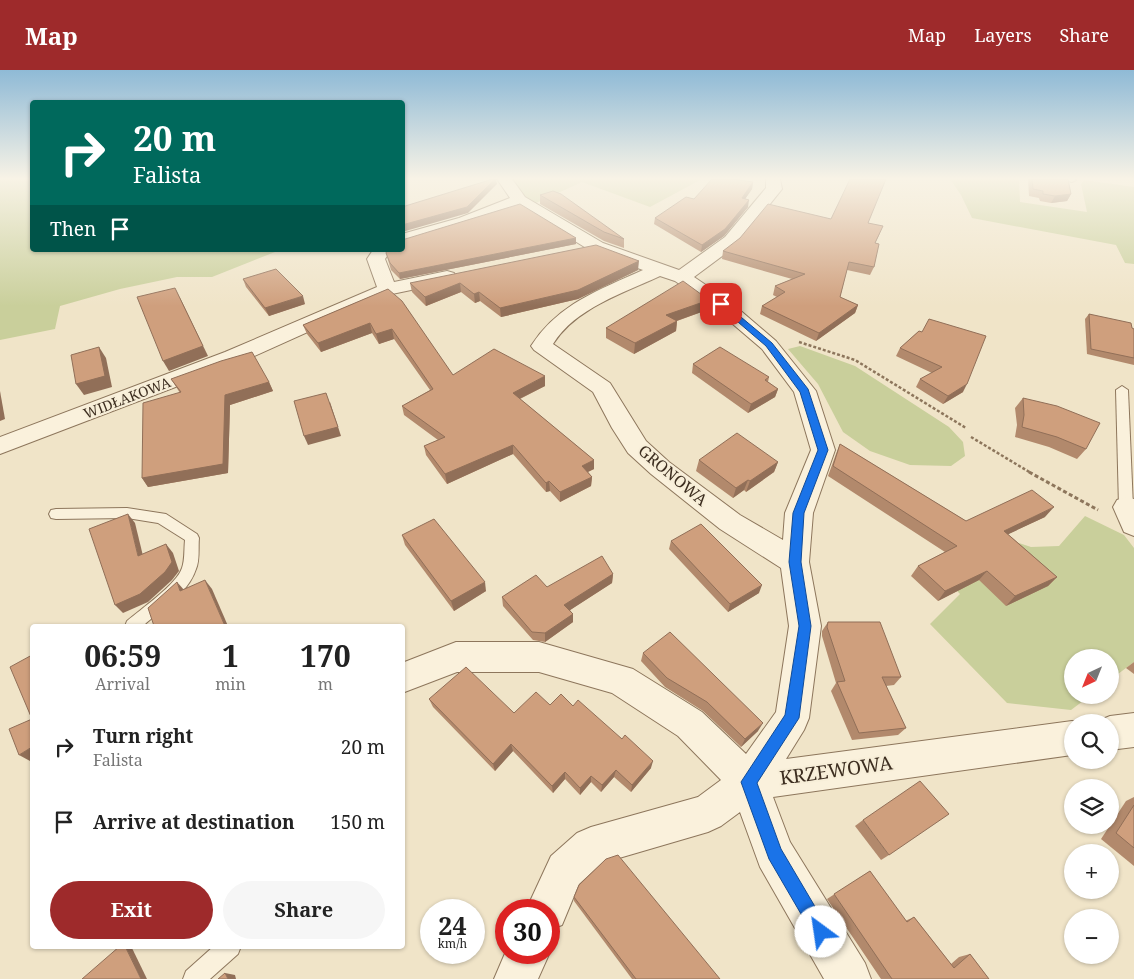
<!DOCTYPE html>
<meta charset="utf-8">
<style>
body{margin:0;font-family:"Noto Serif",serif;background:#f6f6f6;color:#222;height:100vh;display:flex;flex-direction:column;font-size:19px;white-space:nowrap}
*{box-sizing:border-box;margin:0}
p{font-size:16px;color:#767676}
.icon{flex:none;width:28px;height:28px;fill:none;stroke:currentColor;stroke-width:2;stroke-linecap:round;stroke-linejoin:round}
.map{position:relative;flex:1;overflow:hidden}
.panel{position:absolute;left:30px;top:554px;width:375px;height:325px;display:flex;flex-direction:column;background:#fff;border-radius:5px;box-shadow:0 1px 4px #0004}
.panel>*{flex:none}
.banner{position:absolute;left:30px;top:30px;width:375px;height:152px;border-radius:5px;box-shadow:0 1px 4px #0004;background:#00695c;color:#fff;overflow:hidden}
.needle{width:32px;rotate:223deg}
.controls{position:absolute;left:1064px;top:579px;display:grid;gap:10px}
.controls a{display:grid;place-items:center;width:55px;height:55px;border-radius:50%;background:#fff;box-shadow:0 1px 4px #0004;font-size:25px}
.speed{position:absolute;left:420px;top:829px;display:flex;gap:10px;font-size:25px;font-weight:700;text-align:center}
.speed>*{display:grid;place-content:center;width:65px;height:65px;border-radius:50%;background:#fff;box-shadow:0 1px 4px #0004;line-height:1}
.speed small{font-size:12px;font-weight:400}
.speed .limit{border:8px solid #d22;background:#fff;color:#111}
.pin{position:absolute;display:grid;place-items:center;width:42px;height:42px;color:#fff;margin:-21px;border-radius:10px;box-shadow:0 2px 8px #0006}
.me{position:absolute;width:55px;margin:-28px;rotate:329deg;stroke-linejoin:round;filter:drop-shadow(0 0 4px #0008)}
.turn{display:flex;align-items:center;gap:18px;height:105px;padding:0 20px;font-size:22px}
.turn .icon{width:65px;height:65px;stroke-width:2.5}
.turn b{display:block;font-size:35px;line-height:42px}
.then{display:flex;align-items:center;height:48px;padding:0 20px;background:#0003;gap:10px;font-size:19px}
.eta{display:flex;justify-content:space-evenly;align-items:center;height:85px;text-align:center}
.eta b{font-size:30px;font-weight:700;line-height:35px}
.action{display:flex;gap:10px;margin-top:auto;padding:10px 20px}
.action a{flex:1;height:58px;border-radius:30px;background:#9e2a2b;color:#fff;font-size:20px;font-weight:700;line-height:58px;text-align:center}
.action a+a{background:#f6f6f6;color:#222}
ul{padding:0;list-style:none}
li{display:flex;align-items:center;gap:15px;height:75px;padding:0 20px}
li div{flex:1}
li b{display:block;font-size:19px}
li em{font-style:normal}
header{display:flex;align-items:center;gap:30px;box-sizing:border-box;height:70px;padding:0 25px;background:#9e2a2b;color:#fff}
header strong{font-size:24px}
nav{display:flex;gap:28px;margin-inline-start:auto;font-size:18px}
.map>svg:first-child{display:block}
.green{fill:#c9cf9b}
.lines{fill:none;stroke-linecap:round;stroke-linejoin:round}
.service-casing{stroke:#8d765c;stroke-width:2}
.minor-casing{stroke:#8d765c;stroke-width:2}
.path-far1{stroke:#8d765c;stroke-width:2.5;stroke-dasharray:3 2;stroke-linecap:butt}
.path{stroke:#8d765c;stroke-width:3;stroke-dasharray:4 2.5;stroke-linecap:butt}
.service{fill:#faf1dc;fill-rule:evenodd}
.minor{fill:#faf1dc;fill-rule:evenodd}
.wall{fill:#b2896c}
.shaded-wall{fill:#916f58}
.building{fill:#cf9f7d;stroke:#916f58}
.route{fill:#1a73e8;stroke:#114b97}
.labels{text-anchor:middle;stroke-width:4;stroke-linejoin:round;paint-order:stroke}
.far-street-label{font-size:14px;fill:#3d2e20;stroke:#f7eed8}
.street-label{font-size:16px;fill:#3d2e20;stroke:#f7eed8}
.near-street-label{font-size:19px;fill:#3d2e20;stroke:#f7eed8}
</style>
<header>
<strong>Map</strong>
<nav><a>Map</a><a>Layers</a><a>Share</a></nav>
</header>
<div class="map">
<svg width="1134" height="909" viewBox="0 0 1134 909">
<rect width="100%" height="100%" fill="#f0e4c8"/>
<g class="green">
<polygon points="0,109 32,109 32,180 280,180 212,207 177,207 120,219 60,236 55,259 0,270"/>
<polygon points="512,109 702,109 650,137 582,112 536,133 527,129"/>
<polygon points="950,109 1019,109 1020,132 1087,142 1081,114 1084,110 1134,117 1134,194 1125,193 1116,175 972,148 961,125"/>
<polygon points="800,276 855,296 949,357 963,372 965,386 951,396 910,395 870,381 843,362 818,314 788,279"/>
<polygon points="1085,446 1124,465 1134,478 1134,592 1110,610 1110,588 1072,588 1072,625 1091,625 1071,640 1007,633 930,554 960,524 933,496 985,462 1031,477 1059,476"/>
</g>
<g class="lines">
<defs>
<g id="service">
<polygon points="1061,109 1075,109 1076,110 1072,112"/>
<polygon points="1122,316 1128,320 1133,437 1131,441 1121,441 1119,437 1116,320"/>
<path d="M127 438 166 444 197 464 199 468C198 478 200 490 196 499 188 524 161 539 143 556H125L127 551C141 539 177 514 182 498 185 490 184 479 185 470L158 453 127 448 56 449 51 448 49 444 51 440 56 439Z"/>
<polygon points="214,876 241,876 238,884 210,909 183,909 186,901"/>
</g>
<g id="minor">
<path d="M497 109H512L525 127 603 173 679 200 725 167 766 118V109H780L782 119 737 175 694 207 728 230 776 271 816 321 835 380 813 443 809 492 821 556 809 648 804 660 786 689 1072 651 1077 652H1072V685L773 727 790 772 865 893 871 909H824L760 797 740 742 721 756 708 762 602 793 579 814 562 855 549 860V840H526L551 786 577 763 591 757 698 727 721 710 678 666 612 623 539 602H457L402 623V593L456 572H539L633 599 702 642 746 684 776 642 789 556 781 498 720 459 651 404 628 383 612 358 593 322 534 280 531 276C558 234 599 220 643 200L591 181 518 136 471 154 402 175V164L459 148 510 128ZM660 206 675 211 714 238 762 279 794 322 811 380 785 443 783 470 740 445 669 392 646 371 610 313 553 274C575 238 624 223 660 206Z"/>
<polygon points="373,180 391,180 385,189 394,212 447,201 454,203 456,207 454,211 392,224 241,292 0,384 0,367 225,282 377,217 367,189"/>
<polygon points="1126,427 1134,429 1134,466 1124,462 1113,437 1117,430"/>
<polygon points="1134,643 1134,677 1110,680 1110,652 1097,652 1098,651 1110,646"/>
<polygon points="549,880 550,882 538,909 494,909 506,881 506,882 549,882"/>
</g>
</defs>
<use href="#service" class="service-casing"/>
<use href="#minor" class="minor-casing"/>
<g class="path-far1">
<polyline points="799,272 855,290 966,358"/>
<polyline points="971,367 1031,403"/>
</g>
<polyline class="path" points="1029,402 1098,440"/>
<use href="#service" class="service"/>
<use href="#minor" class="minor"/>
</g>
<g class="wall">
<polygon points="1028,109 1068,109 1071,124 1067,131 1051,133 1040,131 1039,128 1029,126"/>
<polygon points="753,112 752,119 745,129 748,137 724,166 701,182 654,154 655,148 694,129"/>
<polygon points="540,125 624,169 624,178 604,171 540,134"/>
<polygon points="869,153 880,163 875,173 874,197 870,205 847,200 840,227 858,235 855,243 816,271 760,244 762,236 777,227 773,225 775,216 792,209 722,189 723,181"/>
<polygon points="576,168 576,174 400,209 391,200 386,183"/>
<polygon points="638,200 578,229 501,247 480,231 475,233 461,222 426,236 412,222 410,213"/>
<polygon points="243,209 305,234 269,246 246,217"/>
<polygon points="388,219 453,305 545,316 520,329 594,390 594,399 588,402 592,407 591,416 560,432 550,421 546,422 513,384 447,414 426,385 424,376 438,370 404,345 402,336 430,320 394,269 379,274 372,263 321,282 307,264 303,255"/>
<polygon points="709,230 707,240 677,251 676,261 634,284 606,268 606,258"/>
<polygon points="1089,244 1134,259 1134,295 1087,284 1085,249"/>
<polygon points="919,261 963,322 943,334 916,317 920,309 932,303 896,286 900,278"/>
<polygon points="693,294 769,307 768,312 778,319 775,327 748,343 692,303"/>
<polygon points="171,309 269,312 273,321 230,335 228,403 148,417 142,408 180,323"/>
<polygon points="1023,328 1086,379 1077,389 1049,377 1015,367 1017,355 1015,338"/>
<polygon points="840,374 966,451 1045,447 1008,464 1057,507 1048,516 1006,536 979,510 938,531 911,506 918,496 945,482 828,406 836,384"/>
<polygon points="699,390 778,392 774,402 746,422 744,420 733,428 696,401"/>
<polygon points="402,465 486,521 454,541 405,475"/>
<polygon points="671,471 759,523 728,542 669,479"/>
<polygon points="613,504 612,513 570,540 573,544 573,552 545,572 533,570 503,536 502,527"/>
<polygon points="828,552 901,607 894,615 886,616 906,658 898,665 852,670 831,621 836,613 822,566 822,561"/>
<polygon points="643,583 758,661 741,677 703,641 665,617 641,591"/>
<polygon points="1134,592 1134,604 1126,598"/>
<polygon points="429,629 514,643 550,635 573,636 651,698 631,722 614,707 601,722 591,712 580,725 565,709 553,723 513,681 495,701 433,637"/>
<polygon points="1134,727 1134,796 1101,769 1126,731"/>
<polygon points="863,750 889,785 881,790 855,756"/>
<polygon points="870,801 905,851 914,847 951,894 959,887 970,884 989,909 881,909 827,829"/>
<polygon points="574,827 720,909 632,909 574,831"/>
</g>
<g class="shaded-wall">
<polygon points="495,109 496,109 497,114 468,143 402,162 402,155"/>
<polygon points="753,112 752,119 741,135 742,128"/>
<polygon points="1071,124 1067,131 1051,133 1055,126"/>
<polygon points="749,130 748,137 724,166 701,182 702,175"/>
<polygon points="576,168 576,174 400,209 399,203"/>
<polygon points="639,191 638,200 578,229 501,247 500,238"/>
<polygon points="460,213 461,222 426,236 425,227"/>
<polygon points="479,222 480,231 475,233 474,224"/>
<polygon points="303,226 305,234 269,246 265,238"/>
<polygon points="180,228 208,286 169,301 163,291"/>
<polygon points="709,230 707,240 665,255 666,245"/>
<polygon points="858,235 855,243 816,271 819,263"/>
<polygon points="677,251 676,261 634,284 635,273"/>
<polygon points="370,253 372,263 321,282 318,273"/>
<polygon points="392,259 394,269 379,274 376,264"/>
<polygon points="99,277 106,288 112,317 84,325 76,314"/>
<polygon points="545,306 545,316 513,332 513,323"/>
<polygon points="269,312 273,321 230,335 228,403 148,417 142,408 225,325"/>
<polygon points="967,314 963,322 943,334 948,326"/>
<polygon points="778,319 775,327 748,343 751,334"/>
<polygon points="0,321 5,349 0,351"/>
<polygon points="330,332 341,366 308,375 304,366"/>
<polygon points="513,375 513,384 447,414 445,404"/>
<polygon points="594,390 594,399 581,405 582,396"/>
<polygon points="778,392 774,402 746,422 750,411"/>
<polygon points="592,407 591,416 560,432 560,422"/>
<polygon points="748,410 744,420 733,428 736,418"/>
<polygon points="549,411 550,421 546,422 546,413"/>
<polygon points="1054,437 1045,447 996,470 1004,461"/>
<polygon points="128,444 135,453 145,494 138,486"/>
<polygon points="166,474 173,483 179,501 172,510 148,532 123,543 115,535"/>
<polygon points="987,501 979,510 938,531 945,521"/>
<polygon points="613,504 612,513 564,544 564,535"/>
<polygon points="1057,507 1048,516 1006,536 1015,526"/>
<polygon points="205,510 212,519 228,556 225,556"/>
<polygon points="177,512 185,521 180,521"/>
<polygon points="485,512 486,521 454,541 451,531"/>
<polygon points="762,515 759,523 728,542 730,534"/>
<polygon points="573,544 573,552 545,572 545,563"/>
<polygon points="763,653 758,661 741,677 745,669"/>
<polygon points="511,674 513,681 495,701 493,694"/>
<polygon points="32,677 32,690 30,691 19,685"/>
<polygon points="653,691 651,698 631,722 632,715"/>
<polygon points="616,700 614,707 601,722 602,715"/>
<polygon points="565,702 565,709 553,723 552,716"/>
<polygon points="591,706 591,712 580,725 580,718"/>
<polygon points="125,876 131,876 147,909 141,909"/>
<polygon points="225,903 235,905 236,909 228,909"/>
</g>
<g class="building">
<polygon points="493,109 495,109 467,137 402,155 402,137"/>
<polygon points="712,109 733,109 753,112 742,128 749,130 725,159 702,175 655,148 686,127 694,129"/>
<polygon points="850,109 886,109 868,153 883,156 875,173 879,174 874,197 849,192 840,227 858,235 819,263 762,236 785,222 775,216 805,204 723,181 740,168 768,134 831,149"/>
<polygon points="1032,109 1068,109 1071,124 1055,126 1043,124 1043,121 1033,119"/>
<polygon points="553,121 561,124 624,169 604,162 540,125"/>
<polygon points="520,134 576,168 399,203 390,193 386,183 387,180 402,180 402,170"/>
<polygon points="596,175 639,191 578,220 500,238 479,222 474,224 460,213 425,227 410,213"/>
<polygon points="276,199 303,226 265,238 243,209"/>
<polygon points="683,211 709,230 666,245 677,251 635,273 606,258"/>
<polygon points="175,218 203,276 163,291 137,227"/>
<polygon points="388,219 402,231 453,305 494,279 545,306 513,323 594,390 582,396 592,407 560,422 549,411 546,413 513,375 445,404 424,376 445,367 402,336 433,319 392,259 376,264 370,253 318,273 303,255"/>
<polygon points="1089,244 1131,253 1132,258 1134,259 1134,288 1091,279"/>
<polygon points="929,249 986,266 967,314 948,326 920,309 942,297 900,278 919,261 922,262"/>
<polygon points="99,277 105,306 76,314 71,285"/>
<polygon points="720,277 769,307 765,310 778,319 751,334 693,294"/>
<polygon points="252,282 269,312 225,325 223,394 142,408 143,333 181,322 171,309 221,291"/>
<polygon points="326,323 338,357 304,366 294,331"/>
<polygon points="1023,328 1057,336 1100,353 1086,379 1057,367 1022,357 1024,345"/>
<polygon points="737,363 778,392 750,411 748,410 736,418 699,390"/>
<polygon points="840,374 966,451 1032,420 1054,437 1004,461 1057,507 1015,526 987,501 945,521 918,496 957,476 833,396"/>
<polygon points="128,444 138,486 166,474 172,492 165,502 140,524 115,535 89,459"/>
<polygon points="434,449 485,512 451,531 402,465"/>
<polygon points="701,454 762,515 730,534 671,471"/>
<polygon points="602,486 613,504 564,535 573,544 545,563 532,562 502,527 536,505 547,517"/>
<polygon points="205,510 225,556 154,556 148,538 177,512 180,521"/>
<polygon points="828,552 880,552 901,607 882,607 906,658 859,663 837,612 845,611 827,557"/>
<polygon points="670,562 763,653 745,669 707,632 667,608 643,583"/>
<polygon points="32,585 32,677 19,685 9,659 32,649 10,597"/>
<polygon points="466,597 514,643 536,622 550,635 561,624 573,636 578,630 622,669 625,665 653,691 632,715 616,700 602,715 591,706 580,718 565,702 552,716 511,674 493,694 429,629"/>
<polygon points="920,711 949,744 889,785 863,750"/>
<polygon points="1134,735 1134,778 1116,763"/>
<polygon points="618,785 720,909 636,909 574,827 579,815 606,789"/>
<polygon points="870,801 907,852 914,847 954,898 970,884 989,909 892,909 834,824"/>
<polygon points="120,876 125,876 141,909 82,909"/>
<polygon points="225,903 228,909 218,909"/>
</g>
<linearGradient id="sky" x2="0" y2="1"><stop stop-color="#8fbad6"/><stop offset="0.46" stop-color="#f8f3e6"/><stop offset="1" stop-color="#f8f3e6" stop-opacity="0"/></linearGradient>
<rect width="1134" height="236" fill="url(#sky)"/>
<polygon class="route" points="718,232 723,232 772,273 808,319 828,380 804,443 801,492 811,556 799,648 757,713 781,779 830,862 827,868 821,871 815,868 769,789 741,712 785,645 799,556 789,492 793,443 818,380 800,322 766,276 718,235"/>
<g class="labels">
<g class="far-street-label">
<text transform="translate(127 328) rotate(-21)" y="5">WIDŁAKOWA</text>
</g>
<g class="street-label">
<text transform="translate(673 405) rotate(40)" y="6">GRONOWA</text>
</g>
<g class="near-street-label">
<text transform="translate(836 700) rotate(-8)" y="7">KRZEWOWA</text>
</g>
</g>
</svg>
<div class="controls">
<a><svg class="needle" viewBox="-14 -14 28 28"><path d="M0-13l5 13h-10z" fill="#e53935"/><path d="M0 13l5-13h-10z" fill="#767676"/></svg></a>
<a><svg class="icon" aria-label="search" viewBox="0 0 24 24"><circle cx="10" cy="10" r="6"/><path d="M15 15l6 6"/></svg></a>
<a><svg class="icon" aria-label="layers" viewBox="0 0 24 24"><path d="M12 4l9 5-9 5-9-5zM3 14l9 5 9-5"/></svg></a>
<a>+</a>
<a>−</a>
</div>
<div class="speed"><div>24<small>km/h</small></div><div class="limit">30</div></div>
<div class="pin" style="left:721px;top:234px;background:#d93025"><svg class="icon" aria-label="arrive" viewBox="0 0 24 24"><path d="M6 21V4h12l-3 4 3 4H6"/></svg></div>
<svg class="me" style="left:821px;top:862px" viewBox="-20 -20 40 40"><circle r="19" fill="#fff"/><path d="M0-13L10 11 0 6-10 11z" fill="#1a73e8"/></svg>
<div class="banner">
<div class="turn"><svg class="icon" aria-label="right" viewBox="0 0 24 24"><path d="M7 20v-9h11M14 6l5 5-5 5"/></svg><div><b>20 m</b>Falista</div></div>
<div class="then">Then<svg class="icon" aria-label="arrive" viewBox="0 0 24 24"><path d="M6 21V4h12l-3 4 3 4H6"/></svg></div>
</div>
<section class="panel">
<div class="eta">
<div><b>06:59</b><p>Arrival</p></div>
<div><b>1</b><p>min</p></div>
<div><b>170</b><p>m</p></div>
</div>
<ul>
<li><svg class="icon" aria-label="right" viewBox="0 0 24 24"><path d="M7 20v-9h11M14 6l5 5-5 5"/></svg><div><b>Turn right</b><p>Falista</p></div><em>20 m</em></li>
<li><svg class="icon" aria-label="arrive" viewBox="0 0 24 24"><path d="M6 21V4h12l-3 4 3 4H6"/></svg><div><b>Arrive at destination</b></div><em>150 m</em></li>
</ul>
<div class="action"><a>Exit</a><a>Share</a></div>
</section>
</div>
